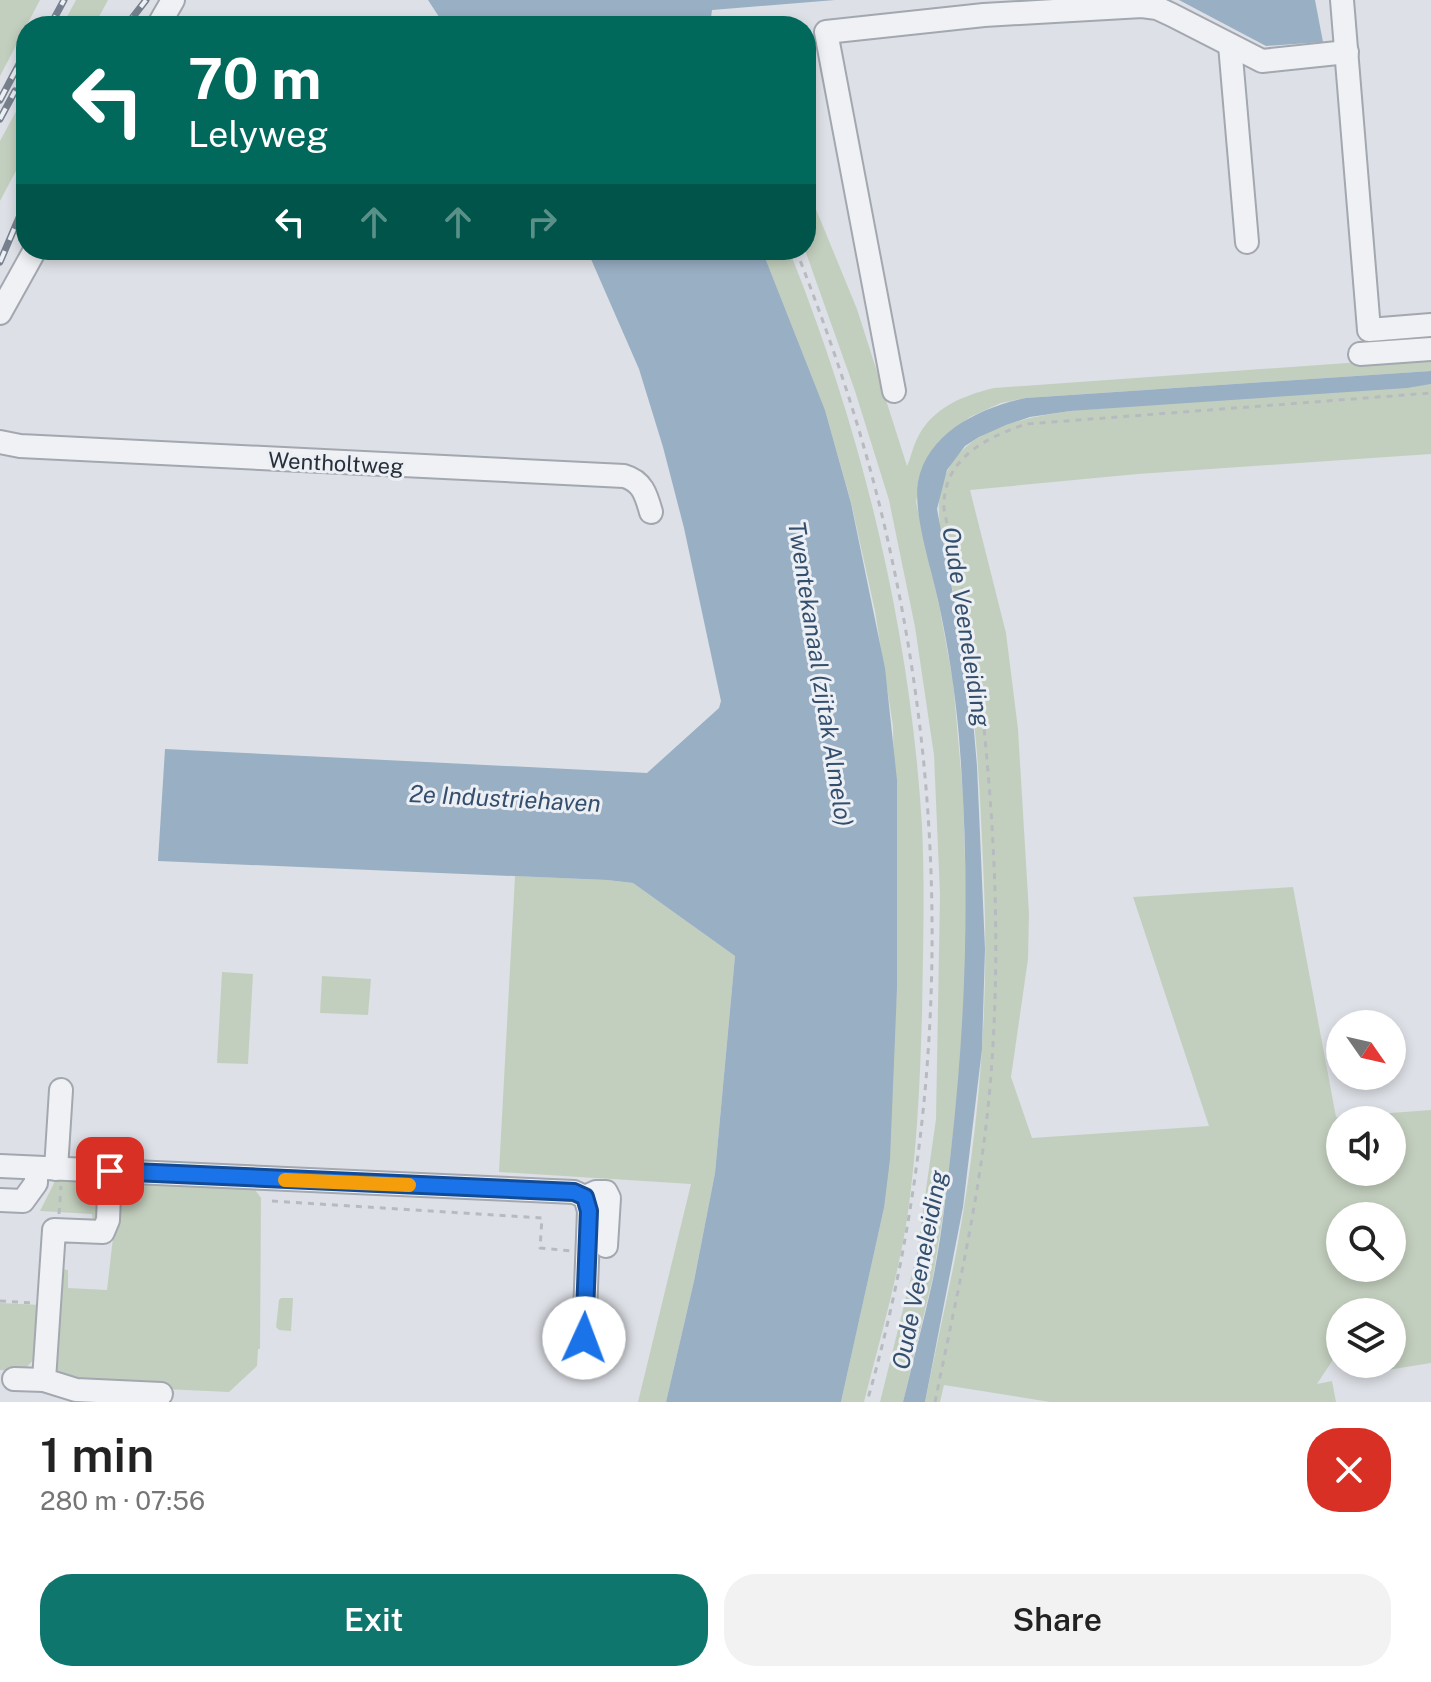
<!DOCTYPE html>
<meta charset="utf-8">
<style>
body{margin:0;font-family:"Public Sans",sans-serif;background:#f2f2f2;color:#222;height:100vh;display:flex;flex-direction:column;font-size:30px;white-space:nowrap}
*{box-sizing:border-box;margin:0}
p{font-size:26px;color:#767676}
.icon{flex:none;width:44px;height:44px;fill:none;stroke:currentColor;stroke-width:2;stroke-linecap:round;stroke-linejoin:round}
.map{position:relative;height:1402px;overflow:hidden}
.side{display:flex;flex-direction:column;background:#fff;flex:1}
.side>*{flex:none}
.hud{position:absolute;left:16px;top:16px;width:800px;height:244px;border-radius:32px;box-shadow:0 4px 12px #0003;background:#00695c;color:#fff;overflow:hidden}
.needle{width:52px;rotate:124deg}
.buttons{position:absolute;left:1326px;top:1010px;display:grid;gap:16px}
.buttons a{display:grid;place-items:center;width:80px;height:80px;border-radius:50%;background:#fff;box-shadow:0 4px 12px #0003;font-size:40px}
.pin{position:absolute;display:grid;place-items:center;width:68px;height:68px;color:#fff;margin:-34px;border-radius:16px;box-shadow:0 4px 12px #0006}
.me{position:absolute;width:88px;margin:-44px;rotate:2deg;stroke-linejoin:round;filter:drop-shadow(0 0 6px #0008)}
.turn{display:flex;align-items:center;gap:28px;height:168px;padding:0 40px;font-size:36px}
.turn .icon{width:104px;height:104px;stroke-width:2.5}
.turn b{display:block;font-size:56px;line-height:68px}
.lanes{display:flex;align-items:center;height:76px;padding:0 40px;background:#0003;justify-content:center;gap:40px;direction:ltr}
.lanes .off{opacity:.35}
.round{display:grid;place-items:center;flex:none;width:84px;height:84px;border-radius:32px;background:#f2f2f2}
.overview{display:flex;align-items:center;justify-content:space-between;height:136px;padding:0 40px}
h1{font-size:48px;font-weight:600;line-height:60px}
.cta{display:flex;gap:16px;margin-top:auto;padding:16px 40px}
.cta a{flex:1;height:92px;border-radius:32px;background:#0f766e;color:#fff;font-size:32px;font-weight:600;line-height:92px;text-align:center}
.cta a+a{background:#f2f2f2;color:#222}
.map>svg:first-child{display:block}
.green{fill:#c3cfbe;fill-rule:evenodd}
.water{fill:#99afc4}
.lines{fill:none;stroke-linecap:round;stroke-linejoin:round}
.minor-casing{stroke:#a3a7af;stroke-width:26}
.path{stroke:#b7bbc0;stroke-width:3;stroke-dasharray:6 6;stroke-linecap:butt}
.minor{stroke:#eff1f4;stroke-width:22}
.rail-casing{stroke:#77808e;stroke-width:7}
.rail{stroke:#eceff4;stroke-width:4;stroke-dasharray:12;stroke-linecap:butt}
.route-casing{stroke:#114b97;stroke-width:20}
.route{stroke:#1a73e8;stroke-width:14}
.slow{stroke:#f59e0b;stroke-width:14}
.labels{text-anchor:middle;stroke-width:6;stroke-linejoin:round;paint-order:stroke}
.street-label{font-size:22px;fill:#272f3b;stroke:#eceff4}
.water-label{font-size:24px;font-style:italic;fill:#344f6d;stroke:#eceff4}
</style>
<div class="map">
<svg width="1431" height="1402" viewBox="0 0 1431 1402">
<rect width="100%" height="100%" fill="#dde0e6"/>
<g class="green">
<polygon points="0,0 40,0 0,76"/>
<polygon points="76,0 108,0 94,26 62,26"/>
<polygon points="26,93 26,152 0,201 0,141"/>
<path d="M806 185 857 309 907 466C911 458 912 449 916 441 930 409 961 396 994 388L1431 357V371L1026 398 1001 403 970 417 941 440 924 464 916 502 939 605 953 681 963 794 967 927 962 1053 946 1196 933 1277 903 1402H880L917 1253 936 1119 940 894 934 755 915 627 889 500 855 391 805 250Z"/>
<path d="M762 250H789C863 434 910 629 922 826 925 889 923 951 922 1014 920 1083 917 1151 907 1219 897 1281 879 1342 864 1402H841L884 1208 897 989 893 726 875 611 851 502 825 410Z"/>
<path d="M1431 384V454L1138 474 970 490 1006 633 1018 729 1029 913 1028 959 1011 1077 1032 1138 1209 1126 1133 897 1293 887 1336 1117 1431 1110V1363L1387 1370 1386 1364H1392V1312H1340V1357L1334 1358 1317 1384 1332 1381 1336 1402H1050L944 1385 940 1402H925C935 1351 947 1300 957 1248 979 1129 989 1007 984 886 981 819 979 749 969 681 964 643 956 606 948 568 943 541 934 512 942 485 958 429 1019 419 1069 411ZM1340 1120H1392V1172H1340ZM1340 1216H1392V1268H1340Z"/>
<polygon points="515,876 607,880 633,883 735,956 715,1173 694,1281 666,1402 638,1402 691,1184 499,1172"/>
<polygon points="222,972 253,974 248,1064 217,1063"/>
<polygon points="322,976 371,979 368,1015 320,1013"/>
<polygon points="56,1179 101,1179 102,1217 93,1223 92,1214 40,1211"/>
<polygon points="115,1181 253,1187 261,1198 260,1349 258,1349 257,1366 229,1392 78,1385 59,1375 54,1368 61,1269 68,1270 68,1288 107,1290 116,1212"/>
<polygon points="281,1298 293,1298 291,1331 279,1330 276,1327 279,1300"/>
<polygon points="0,1303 41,1305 38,1355 23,1371 0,1370"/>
</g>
<g class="water">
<polygon points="428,0 835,0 712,10 710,26 445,26"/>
<polygon points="1179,0 1315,0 1323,42 1266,46"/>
<polygon points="587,250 762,250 825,410 851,503 885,668 897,780 897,989 890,1159 884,1208 841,1402 666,1402 694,1281 715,1173 735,956 633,883 607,880 158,861 165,749 647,773 719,708 721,701 684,528 663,447 639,369"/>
<path d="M1431 371V384L1407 388 1070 411 1030 417 1006 425 979 437 965 446 947 470 937 509 970 685 977 766 985 949 982 1049 963 1207 925 1402H903C913 1361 924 1320 933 1279 942 1234 947 1187 952 1141 967 1006 970 873 959 737 955 691 948 645 938 600 931 567 913 514 918 482 927 432 982 407 1026 398Z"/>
</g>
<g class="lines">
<defs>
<g id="minor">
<polyline points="1342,0 1369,330 1431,325"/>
<polyline points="158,26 173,0"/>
<polyline points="1230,45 1247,242"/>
<polyline points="0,313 35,250"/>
<polyline points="1360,354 1431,349"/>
<polyline points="894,391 826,32 984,15 1142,6 1157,8 1172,15 1262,61 1347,52"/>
<path d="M0 442 20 446 624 476C642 481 646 494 651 512"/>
<polyline points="0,1166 574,1192 585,1197 589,1211 584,1338"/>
<polyline points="56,1169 61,1090"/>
<polyline points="110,1171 108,1220 103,1232 54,1230 44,1380 76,1390 161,1394"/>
<polyline points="585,1197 596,1192 606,1192 609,1198 606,1246"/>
<polyline points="0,1200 23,1201 36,1183 36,1168"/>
<polyline points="14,1379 44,1380"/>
</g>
</defs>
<use href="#minor" class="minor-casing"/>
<g class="path">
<path d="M796 250C835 349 869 451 891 555 952 834 946 1127 867 1402"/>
<polyline points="272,1201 542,1218 540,1248 572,1251"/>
<polyline points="59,1214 61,1186"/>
<polyline points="0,1301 33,1303"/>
<path d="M935 1402C957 1293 983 1185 991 1074 1002 933 993 790 975 651 968 603 953 556 944 509 942 459 985 438 1026 424L1431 393"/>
</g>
<use href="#minor" class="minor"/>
<defs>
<g id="rail">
<polyline points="50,26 64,0"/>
<polyline points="126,26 146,0"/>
<polyline points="0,100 26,51"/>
<polyline points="0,119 15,91"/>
<polyline points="0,262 26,201"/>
</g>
</defs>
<use href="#rail" class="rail-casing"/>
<use href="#rail" class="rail"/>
</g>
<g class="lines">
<defs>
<polyline id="route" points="110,1171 574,1192 585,1197 589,1211 584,1338"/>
</defs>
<use href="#route" class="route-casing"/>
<use href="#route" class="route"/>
<polyline class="slow" points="285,1180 409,1185"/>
</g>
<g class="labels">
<g class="street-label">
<text transform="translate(336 463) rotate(3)" y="8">Wentholtweg</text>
</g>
<g class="water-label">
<text transform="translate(966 627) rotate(81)" y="8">Oude Veeneleiding</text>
<text transform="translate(820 674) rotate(81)" y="8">Twentekanaal (zijtak Almelo)</text>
<text transform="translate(505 799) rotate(3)" y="8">2e Industriehaven</text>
<text transform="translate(920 1270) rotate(-79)" y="8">Oude Veeneleiding</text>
</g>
</g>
</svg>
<div class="buttons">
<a><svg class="needle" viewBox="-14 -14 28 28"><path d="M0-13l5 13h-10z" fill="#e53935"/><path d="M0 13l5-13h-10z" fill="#767676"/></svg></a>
<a><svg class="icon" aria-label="sound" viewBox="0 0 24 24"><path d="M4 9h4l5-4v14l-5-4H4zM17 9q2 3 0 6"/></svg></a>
<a><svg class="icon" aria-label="search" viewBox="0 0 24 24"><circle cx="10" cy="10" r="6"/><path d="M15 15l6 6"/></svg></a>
<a><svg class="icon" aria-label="layers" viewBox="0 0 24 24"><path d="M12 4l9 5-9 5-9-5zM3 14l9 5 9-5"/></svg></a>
</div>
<div class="pin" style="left:110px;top:1171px;background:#d93025"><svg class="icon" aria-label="arrive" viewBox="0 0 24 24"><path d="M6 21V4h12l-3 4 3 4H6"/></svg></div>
<svg class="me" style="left:584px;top:1338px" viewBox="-20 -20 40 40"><circle r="19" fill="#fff"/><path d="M0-13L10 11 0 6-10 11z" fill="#1a73e8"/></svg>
<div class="hud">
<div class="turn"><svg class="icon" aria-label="left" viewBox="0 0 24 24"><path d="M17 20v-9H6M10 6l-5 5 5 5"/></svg><div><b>70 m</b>Lelyweg</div></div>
<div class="lanes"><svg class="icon" aria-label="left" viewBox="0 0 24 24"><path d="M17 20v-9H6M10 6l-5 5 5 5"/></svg><svg class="icon off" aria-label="ahead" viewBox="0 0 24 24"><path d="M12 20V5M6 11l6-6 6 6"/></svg><svg class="icon off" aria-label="ahead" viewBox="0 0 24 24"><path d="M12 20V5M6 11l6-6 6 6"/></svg><svg class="icon off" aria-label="right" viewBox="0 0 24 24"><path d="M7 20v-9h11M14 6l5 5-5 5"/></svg></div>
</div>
</div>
<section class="side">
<div class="overview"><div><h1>1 min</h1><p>280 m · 07:56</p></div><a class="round" style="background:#d93025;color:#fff"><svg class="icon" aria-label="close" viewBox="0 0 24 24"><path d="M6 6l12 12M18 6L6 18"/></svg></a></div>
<div class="cta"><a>Exit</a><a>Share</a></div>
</section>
